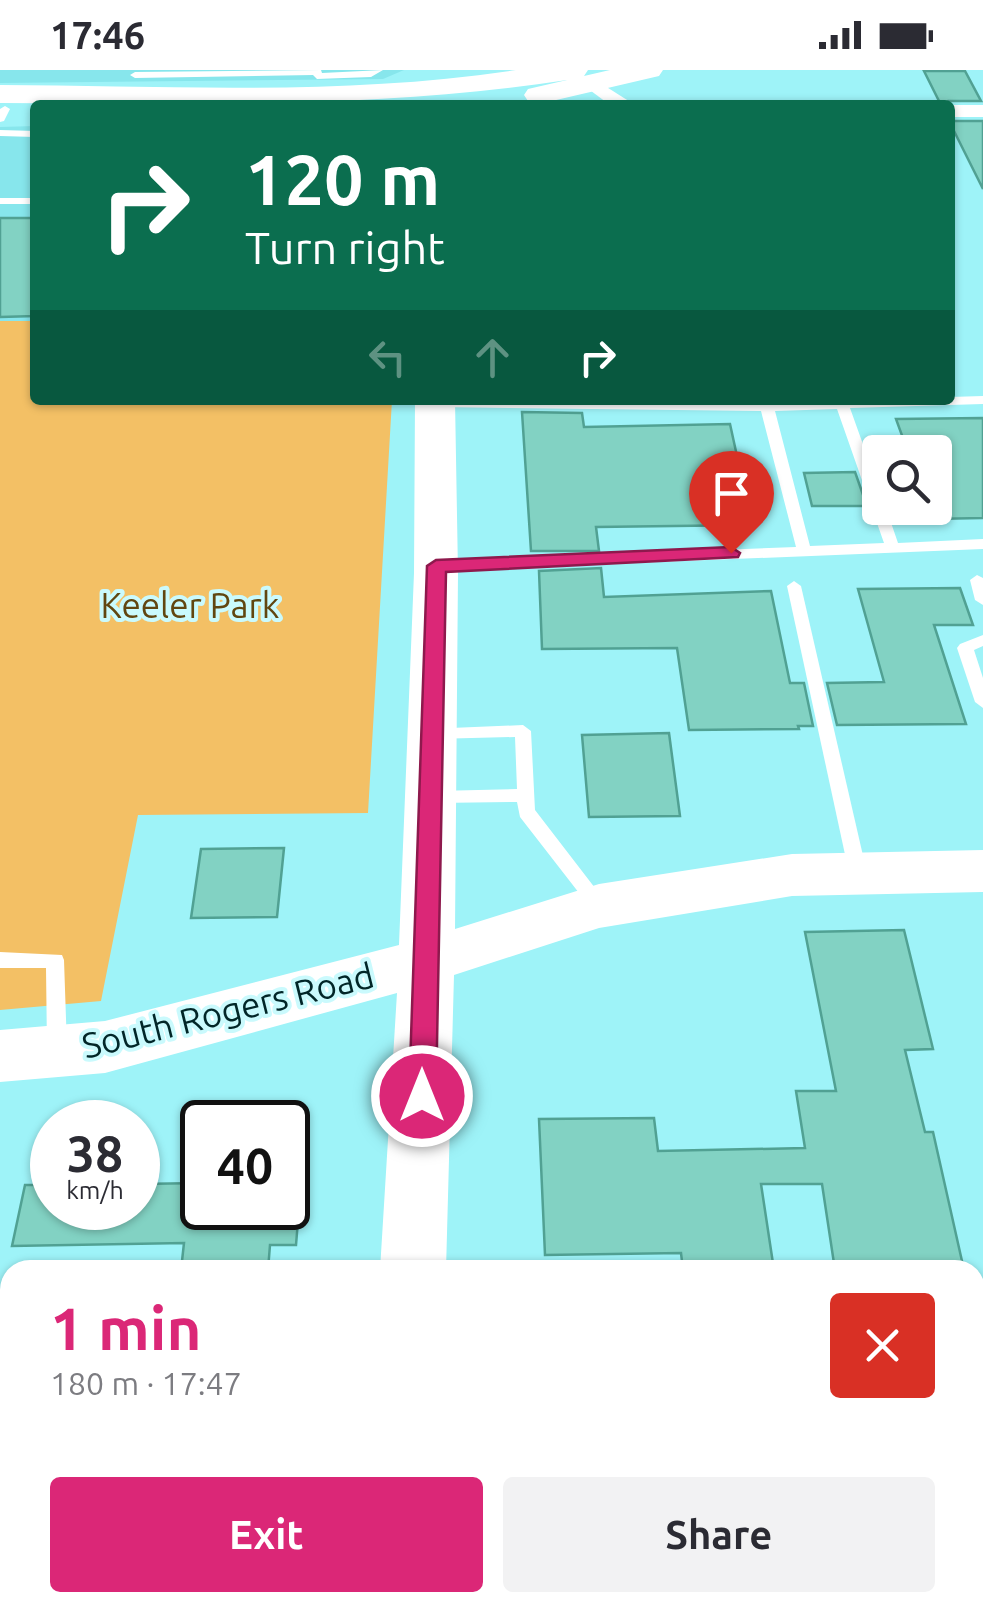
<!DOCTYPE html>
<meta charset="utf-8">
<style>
body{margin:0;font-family:Ubuntu,sans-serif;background:#f2f2f3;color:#2b2b33;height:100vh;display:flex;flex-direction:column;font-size:38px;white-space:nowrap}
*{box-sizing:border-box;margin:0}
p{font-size:32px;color:#7c7c81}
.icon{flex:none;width:55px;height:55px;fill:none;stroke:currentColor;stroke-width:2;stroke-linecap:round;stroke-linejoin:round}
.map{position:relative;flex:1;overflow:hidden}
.side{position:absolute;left:0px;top:1190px;width:985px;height:352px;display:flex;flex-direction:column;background:#fff;border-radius:30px 30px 0 0;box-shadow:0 2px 8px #0004}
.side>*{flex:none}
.hud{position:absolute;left:30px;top:30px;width:925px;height:305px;border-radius:10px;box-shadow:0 2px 8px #0004;background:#0b6e4f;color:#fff;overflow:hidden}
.tools{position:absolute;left:862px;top:365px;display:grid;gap:20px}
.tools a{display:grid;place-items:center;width:90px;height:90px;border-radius:10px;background:#fff;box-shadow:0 2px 8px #0004;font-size:50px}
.speed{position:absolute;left:30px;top:1030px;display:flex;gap:20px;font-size:50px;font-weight:700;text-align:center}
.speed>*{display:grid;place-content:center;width:130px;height:130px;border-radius:50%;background:#fff;box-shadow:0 2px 8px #0004;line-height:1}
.speed small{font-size:25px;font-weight:400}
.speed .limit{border:5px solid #111;border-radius:15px;background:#fff;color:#111}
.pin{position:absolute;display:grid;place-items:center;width:85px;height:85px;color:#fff;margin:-102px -42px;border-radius:50% 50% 50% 0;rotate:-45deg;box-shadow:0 0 10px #0007}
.pin .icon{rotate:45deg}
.me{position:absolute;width:110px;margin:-55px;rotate:0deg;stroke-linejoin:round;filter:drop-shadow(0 0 8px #0008)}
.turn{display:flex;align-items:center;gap:35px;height:210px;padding:0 50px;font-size:45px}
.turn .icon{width:130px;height:130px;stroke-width:2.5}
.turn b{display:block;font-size:70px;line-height:85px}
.lanes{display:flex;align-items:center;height:95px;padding:0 50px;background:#0003;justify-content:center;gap:50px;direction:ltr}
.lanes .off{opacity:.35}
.round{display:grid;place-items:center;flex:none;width:105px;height:105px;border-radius:10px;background:#f2f2f3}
.summary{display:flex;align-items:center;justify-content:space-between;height:170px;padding:0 50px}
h1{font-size:60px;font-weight:600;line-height:75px;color:#db2777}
.action{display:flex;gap:20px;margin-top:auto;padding:20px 50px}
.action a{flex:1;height:115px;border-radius:10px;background:#db2777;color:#fff;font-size:40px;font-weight:600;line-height:115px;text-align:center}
.action a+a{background:#f2f2f3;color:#2b2b33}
.status{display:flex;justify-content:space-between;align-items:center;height:70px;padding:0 50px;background:#fff;direction:ltr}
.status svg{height:28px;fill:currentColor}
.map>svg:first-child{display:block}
.built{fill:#87e6ec}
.green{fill:#f3c065}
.building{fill:#82d2c3;stroke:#51a193;stroke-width:2.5}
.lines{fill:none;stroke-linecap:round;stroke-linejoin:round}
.lane{fill:#fff;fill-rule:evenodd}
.street{fill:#fff;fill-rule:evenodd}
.secondary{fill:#fff;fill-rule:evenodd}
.route{fill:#db2777;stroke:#8e194d;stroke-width:2.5}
.labels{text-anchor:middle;stroke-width:8;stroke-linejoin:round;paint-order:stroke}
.park-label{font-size:35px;fill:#614610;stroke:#cafafd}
.street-label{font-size:35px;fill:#012628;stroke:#cafafd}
</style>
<div class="status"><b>17:46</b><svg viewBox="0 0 49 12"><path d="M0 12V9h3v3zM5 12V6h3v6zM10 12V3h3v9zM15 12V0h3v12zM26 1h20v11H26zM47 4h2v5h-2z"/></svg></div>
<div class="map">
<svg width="983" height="1542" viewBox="0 0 983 1542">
<rect width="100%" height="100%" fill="#9ef3f8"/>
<g class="built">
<polygon points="0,0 404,0 383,9 0,13"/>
<polygon points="35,56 35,251 0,251 0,57"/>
</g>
<polygon class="green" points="0,251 35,251 35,330 392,330 368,743 138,745 101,931 0,940"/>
<g class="building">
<polygon points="924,1 965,1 981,31 948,31 941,35"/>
<polygon points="950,51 983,51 983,119 950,53"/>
<polygon points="0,148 35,148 35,246 0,247"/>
<polygon points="522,342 582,343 584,357 730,354 752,455 596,457 599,481 531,481"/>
<polygon points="983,348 983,448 931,449 927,438 935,438 935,382 908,382 896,349"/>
<polygon points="855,402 867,436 812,436 804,403"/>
<polygon points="601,498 604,527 771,521 790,613 804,613 813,656 798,656 799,659 689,660 677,578 542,579 539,501"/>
<polygon points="960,518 973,555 934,555 966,654 837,655 827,613 884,612 858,519"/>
<polygon points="669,663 680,746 589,747 582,665"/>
<polygon points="284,778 277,847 191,848 201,779"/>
<polygon points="904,860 933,979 905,980 925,1062 933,1062 964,1200 835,1200 822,1114 761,1114 774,1200 683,1200 681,1183 545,1185 539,1049 654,1048 658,1081 805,1078 796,1021 836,1021 805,862"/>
<polygon points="202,1113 202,1138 299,1138 296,1175 270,1175 268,1200 181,1200 184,1173 12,1176 25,1115 52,1115 52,1138 138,1138 138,1114"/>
</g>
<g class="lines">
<g class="lane">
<polygon points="321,0 322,3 383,0 371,7 317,9 313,5 135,8 130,5 135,2"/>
<polygon points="5,36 10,39 4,51 0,52 0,39"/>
<polygon points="0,60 35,61 35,67 0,66"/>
<rect x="0" y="128" width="35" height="6"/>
<path d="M983 326V334L850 338 880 422V438H886L898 473 983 469V479L436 501 429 496 436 491 796 477 761 341 435 337 430 336V330L767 333 950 330V327ZM837 339 884 473 810 476 775 341Z"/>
<polygon points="977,505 983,508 983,535 975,530 970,510"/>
<polygon points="794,511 801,516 867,803 864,808 852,808 849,803 787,516"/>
<polygon points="983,565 983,576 974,580 983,608 983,638 975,632 957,578 960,574"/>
<polygon points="523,655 531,661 535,740 605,831 608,836 605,841 593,841 520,747 517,732 436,733 427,727 436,721 517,719 515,667 433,669 427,667 425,663 427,659"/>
<polygon points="0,882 62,885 64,890 67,978 64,984 57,987 50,984 47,978 46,898 0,898"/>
</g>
<g class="street">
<polygon points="594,9 635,35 610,35 583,15"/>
<polygon points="948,35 983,35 983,47 950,47"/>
</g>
<g class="secondary">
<path d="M516 0H588L584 6 610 0H663L659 6 539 34 528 31 524 25 528 19 567 10C379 39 190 34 0 33V15C171 16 346 26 516 0Z"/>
<polygon points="415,330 455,330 458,503 455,859 599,814 792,784 983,780 983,822 792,826 599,858 454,905 446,1200 380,1200 397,923 105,1003 0,1012 0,960 105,951 399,875 414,503"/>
<polygon points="318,1532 394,1532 392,1542 316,1542"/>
</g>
</g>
<polygon class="route" points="731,477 740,483 738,487 446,502 436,1026 432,1034 422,1038 413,1034 409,1026 427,496 436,490"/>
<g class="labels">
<g class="park-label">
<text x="190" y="548">Keeler Park</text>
</g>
<g class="street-label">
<text transform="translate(228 941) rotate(-14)" y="12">South Rogers Road</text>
</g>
</g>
</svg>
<div class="tools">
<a><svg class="icon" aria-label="search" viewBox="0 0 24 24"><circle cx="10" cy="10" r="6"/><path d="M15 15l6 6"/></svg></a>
</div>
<div class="speed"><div>38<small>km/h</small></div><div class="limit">40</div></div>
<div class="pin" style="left:731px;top:483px;background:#d93025"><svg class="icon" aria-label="arrive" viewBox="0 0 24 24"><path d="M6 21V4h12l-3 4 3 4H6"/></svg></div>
<svg class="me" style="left:422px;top:1026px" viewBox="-20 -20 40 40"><circle r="17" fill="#db2777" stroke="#fff" stroke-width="3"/><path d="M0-11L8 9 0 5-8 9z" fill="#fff"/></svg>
<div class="hud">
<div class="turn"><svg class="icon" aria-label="right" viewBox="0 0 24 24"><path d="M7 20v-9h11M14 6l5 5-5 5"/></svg><div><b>120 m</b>Turn right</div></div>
<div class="lanes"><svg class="icon off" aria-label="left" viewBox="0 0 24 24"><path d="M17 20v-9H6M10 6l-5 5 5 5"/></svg><svg class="icon off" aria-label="ahead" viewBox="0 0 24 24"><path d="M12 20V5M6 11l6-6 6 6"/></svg><svg class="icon" aria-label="right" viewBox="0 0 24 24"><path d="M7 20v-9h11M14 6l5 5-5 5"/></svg></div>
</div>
<section class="side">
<div class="summary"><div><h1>1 min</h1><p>180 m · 17:47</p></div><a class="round" style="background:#d93025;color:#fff"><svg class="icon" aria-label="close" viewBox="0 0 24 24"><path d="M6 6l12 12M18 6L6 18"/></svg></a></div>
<div class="action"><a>Exit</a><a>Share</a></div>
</section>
</div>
